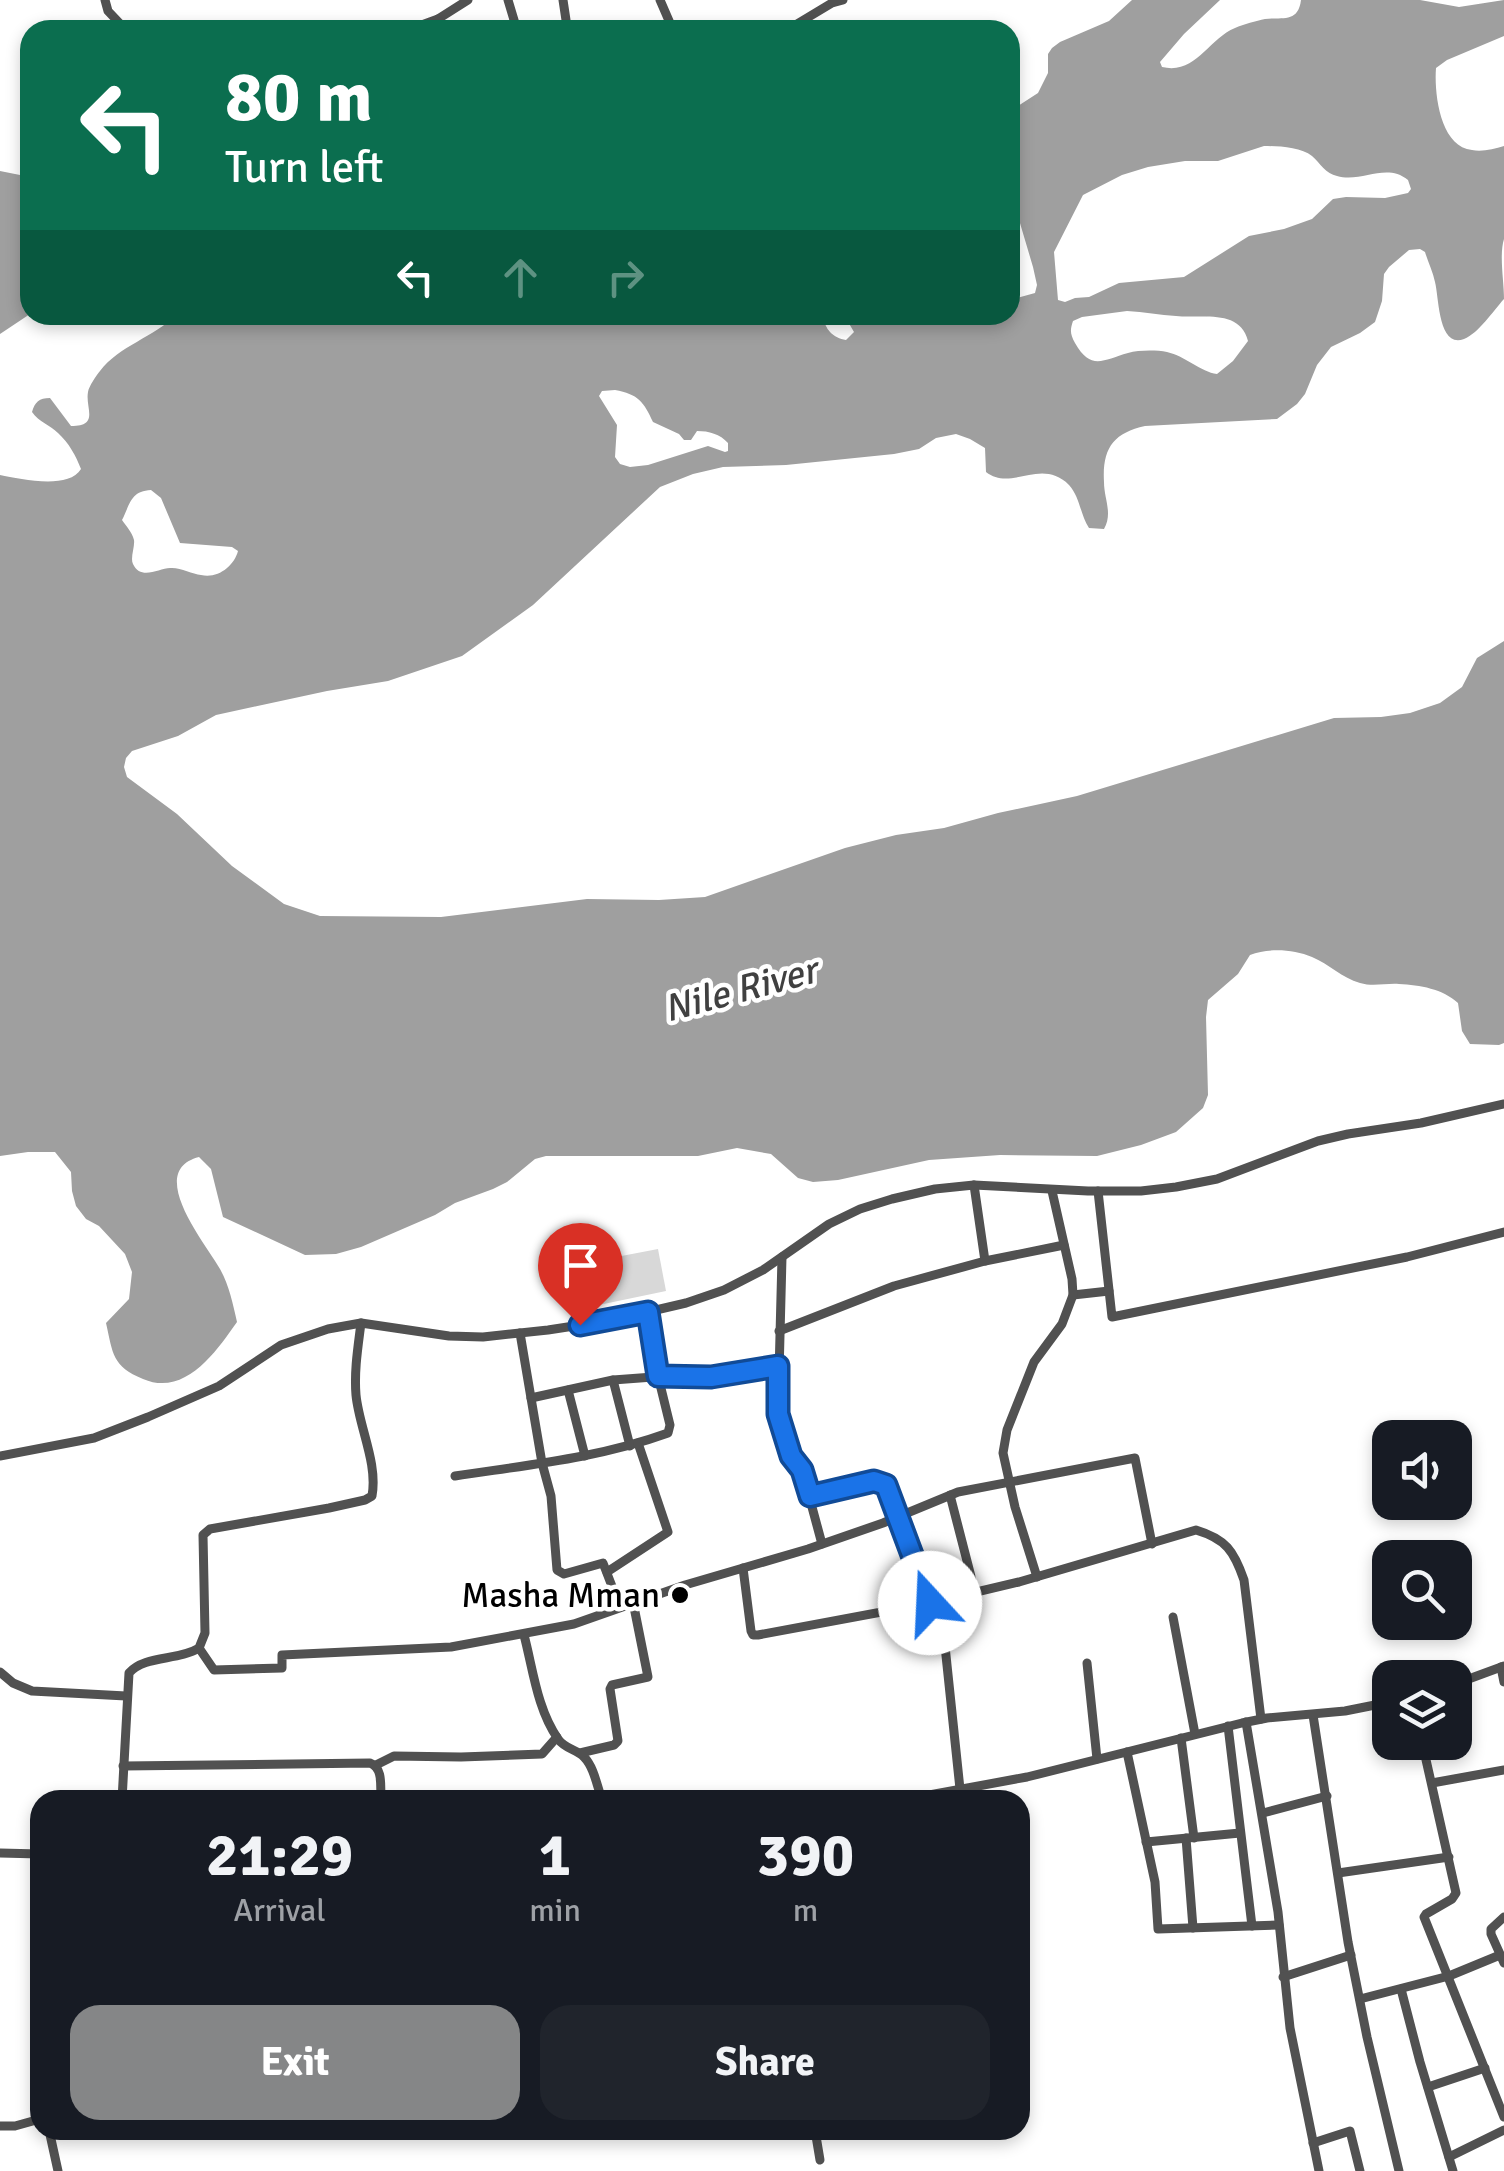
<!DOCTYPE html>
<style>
body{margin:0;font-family:Signika,sans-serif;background:#20242c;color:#f1f3f6;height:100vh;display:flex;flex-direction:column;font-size:38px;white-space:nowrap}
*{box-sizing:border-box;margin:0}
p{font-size:32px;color:#9ea1a6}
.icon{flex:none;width:55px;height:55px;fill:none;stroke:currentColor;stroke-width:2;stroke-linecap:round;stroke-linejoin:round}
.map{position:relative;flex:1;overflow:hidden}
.drawer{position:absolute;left:30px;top:1790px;width:1000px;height:350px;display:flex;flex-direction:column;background:#171b24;border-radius:30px;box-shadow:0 5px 15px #0003}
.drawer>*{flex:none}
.top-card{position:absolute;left:20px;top:20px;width:1000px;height:305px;border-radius:30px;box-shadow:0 5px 15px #0003;background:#0b6e4f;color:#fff;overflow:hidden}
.fabs{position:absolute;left:1372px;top:1420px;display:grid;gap:20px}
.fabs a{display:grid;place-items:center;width:100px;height:100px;border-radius:20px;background:#171b24;box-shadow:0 5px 15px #0003;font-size:50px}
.pin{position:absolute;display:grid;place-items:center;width:85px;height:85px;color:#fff;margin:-102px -42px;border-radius:50% 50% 50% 0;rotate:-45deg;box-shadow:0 0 10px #0007}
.pin .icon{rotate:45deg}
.me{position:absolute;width:110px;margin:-55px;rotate:340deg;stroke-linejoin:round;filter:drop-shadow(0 0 8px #0008)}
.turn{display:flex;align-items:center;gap:35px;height:210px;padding:0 40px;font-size:45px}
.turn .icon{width:130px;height:130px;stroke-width:2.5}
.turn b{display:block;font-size:70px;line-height:85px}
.lanes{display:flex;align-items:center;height:95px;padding:0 40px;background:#0003;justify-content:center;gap:50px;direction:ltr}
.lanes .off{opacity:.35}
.eta{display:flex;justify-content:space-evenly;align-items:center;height:170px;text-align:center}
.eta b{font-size:60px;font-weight:700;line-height:70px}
.action{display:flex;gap:20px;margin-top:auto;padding:20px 40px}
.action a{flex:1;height:115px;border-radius:30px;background:#858687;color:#fff;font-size:40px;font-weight:700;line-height:115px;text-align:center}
.action a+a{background:#20242c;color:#f1f3f6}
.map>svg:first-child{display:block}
.green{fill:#d8d8d8}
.water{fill:#9f9f9f;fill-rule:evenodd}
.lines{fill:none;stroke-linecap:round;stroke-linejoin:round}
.minor{stroke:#515151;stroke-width:9}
.route-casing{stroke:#114b97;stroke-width:25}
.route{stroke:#1a73e8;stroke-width:18}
.poi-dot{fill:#000;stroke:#fff;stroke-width:4}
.labels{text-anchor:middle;stroke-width:9;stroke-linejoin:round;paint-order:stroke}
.poi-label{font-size:35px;fill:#000;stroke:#fff;text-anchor:end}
.water-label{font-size:38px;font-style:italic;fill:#404040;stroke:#fff}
</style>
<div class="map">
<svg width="1504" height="2171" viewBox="0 0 1504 2171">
<rect width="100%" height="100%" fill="#fff"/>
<polygon class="green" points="658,1249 666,1291 594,1306 585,1263"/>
<g class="water">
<path d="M1132 0H1220L1184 34 1160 62 1162 67C1196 75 1208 39 1235 28 1244 24 1256 21 1265 19 1283 17 1298 23 1301 0H1420L1459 7 1504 0V36L1447 60 1436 68C1434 93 1440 147 1472 150 1482 152 1494 149 1504 146V239C1499 255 1504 281 1504 299 1493 311 1479 333 1464 339 1438 349 1439 297 1435 282 1433 272 1428 262 1425 252L1420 249 1409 250 1389 267 1384 274 1382 301 1375 322 1360 333 1331 347 1317 365 1305 394 1297 404 1277 419 1145 426C1113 433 1102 449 1104 482 1104 499 1113 513 1104 529L1089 528C1080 514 1080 497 1069 485 1041 457 1011 492 986 472L985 448 970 439 956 434 936 438 919 449 894 454 786 465 723 467 693 474 660 487 533 605 462 656 388 681 327 691 216 715 178 736 132 751 126 758 124 767 127 777 177 814 232 866 284 904 320 916 441 917 587 899 659 900 705 897 845 848 896 835 944 828 998 813 1077 796 1334 718 1381 717 1410 713 1440 703 1462 687 1477 658 1504 641V1043L1499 1045 1470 1044 1462 1031 1458 1003C1443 989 1420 985 1399 984 1386 983 1373 987 1360 983 1342 978 1329 964 1312 957 1293 949 1268 948 1250 955L1238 974 1208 1000 1206 1017 1208 1095 1203 1108 1176 1132 1141 1145 1097 1156 1000 1155 929 1160 838 1180 813 1182 798 1178 771 1154 737 1148 698 1156H546L535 1159 507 1182 493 1189 455 1203 435 1215 361 1247 336 1254 305 1255 223 1217 211 1169 199 1157C145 1171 205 1243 220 1269 229 1285 233 1304 237 1322 216 1352 185 1397 143 1379 112 1366 113 1354 106 1323L129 1299 132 1272 125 1254 99 1226 86 1219 76 1206 72 1191 71 1172 55 1152H28L0 1156V475C21 479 68 490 81 469 76 456 69 443 58 433 50 425 39 422 32 412 35 402 39 398 50 398L71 426C100 426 85 408 88 392 89 386 96 376 100 371 119 346 154 337 176 315H824C823 328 833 338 846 340L854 332 844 315H1010V300L1035 293 1037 285 1033 267 1017 213 1010 200V111L1038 93 1048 73V54L1052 48 1060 42 1109 21ZM1264 146C1278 146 1301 147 1312 156 1320 163 1326 174 1337 176 1362 183 1386 162 1408 180L1411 189 1408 193 1385 198 1346 197 1333 199 1312 219 1284 229 1249 236 1184 277 1119 283 1089 297 1075 298 1065 302 1058 300 1054 252 1083 195 1122 175 1148 167 1185 161H1218ZM1127 311C1144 312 1160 315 1176 316 1200 319 1240 308 1248 341L1233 361 1217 374C1201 372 1185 356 1167 352 1156 350 1139 350 1128 353 1103 360 1091 371 1075 343 1070 334 1070 330 1073 321L1082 317ZM615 390C638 394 644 402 653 422L679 434 684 440H691L697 431C709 431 720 434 728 443V451L725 452 708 446 648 465 630 467 620 464 615 457 617 425 599 396 602 391ZM151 490 161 498 180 543 232 547 238 551C234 566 218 579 201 575 192 574 180 567 170 568 159 568 141 581 133 564 130 558 135 547 134 540 132 532 126 526 122 520 130 505 130 491 151 490Z"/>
<polygon points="0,171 30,177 30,314 0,334"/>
</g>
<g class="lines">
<g class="minor">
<polyline points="105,0 108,11 126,30"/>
<polyline points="508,0 517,30"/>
<polyline points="563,0 566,20 565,30"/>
<polyline points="660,0 673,30"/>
<polyline points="438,19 468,0"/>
<polyline points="408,30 438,19 443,30"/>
<polyline points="787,30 832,3 843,0"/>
<polyline points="974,1185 985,1261"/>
<polyline points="1098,1191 1112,1317 1407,1257 1504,1232"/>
<polyline points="782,1257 778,1413 791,1456 802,1470 822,1544"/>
<polyline points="1073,1295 1109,1291"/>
<polyline points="779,1331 894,1286 985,1261 1064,1245"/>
<polyline points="520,1333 542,1463 551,1496 557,1570 564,1574 603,1563 620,1607"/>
<polyline points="613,1380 630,1446"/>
<polyline points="568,1390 585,1456"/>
<polyline points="531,1398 613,1380 680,1375 711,1377 778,1366"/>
<polyline points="0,1456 94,1438 148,1417 219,1386 281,1345 328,1329 361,1323 449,1336 483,1337 548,1330 613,1320 686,1303 724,1290 763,1270 829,1224 860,1209 892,1199 935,1189 974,1185 1088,1191 1141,1191 1176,1187 1217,1179 1318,1141 1348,1134 1421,1123 1504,1104"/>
<path d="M455 1476C527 1465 599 1458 668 1433L670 1425 658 1376 649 1311"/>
<polyline points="950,1495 975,1592"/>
<polyline points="810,1497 874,1481 886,1485 945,1646 960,1789"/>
<path d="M743 1568 751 1631 753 1635H758L930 1603 1019 1582 1196 1530C1226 1539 1234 1551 1244 1580L1261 1719"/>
<polyline points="607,1572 668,1532 638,1443"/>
<polyline points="1037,1577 1015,1507 1003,1453 1007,1430 1034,1362 1062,1324 1073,1295 1072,1279 1052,1191"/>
<polyline points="1173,1617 1195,1734"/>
<path d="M524 1635C533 1669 537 1709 558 1739 565 1749 576 1749 584 1757 594 1767 597 1786 602 1800"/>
<polyline points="199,1648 214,1670 282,1668 282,1655 451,1647 574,1624 685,1585 808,1549 883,1523 958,1492 1135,1458 1152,1544"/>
<polyline points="1087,1663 1097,1759"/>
<polyline points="1501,1667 1504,1682"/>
<polyline points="0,1672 13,1683 32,1691 126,1696"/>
<polyline points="1455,1684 1504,1666"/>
<polyline points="1313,1715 1348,1942 1367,2037 1399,2171"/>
<polyline points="1246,1722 1278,1912 1290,2028 1319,2171"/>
<polyline points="1228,1726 1252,1926"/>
<polyline points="1181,1738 1194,1838"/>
<polyline points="1422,1742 1456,1893 1452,1899 1426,1914 1424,1917 1504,2117"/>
<polyline points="1127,1752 1155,1882 1158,1929 1279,1925"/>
<polyline points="580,1753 614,1745 618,1741 610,1689 612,1685 648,1677 633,1602"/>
<polyline points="376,1765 394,1756 461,1757 542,1754 557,1737"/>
<path d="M123 1766 370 1763C384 1768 380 1788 381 1800"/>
<polyline points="1432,1783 1504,1770"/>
<path d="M122 1800 129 1673C145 1655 178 1661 199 1648L205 1633 203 1535 210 1529 329 1508 365 1500 372 1496C378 1463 359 1427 356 1395 354 1371 358 1347 361 1323"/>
<polyline points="902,1800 1027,1777 1242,1723 1267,1718 1345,1711 1390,1702"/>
<polyline points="1263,1813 1327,1796"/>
<polyline points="1186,1838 1193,1928"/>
<polyline points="1146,1842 1240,1833"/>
<polyline points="0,1853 40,1854"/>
<polyline points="1338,1873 1449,1857"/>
<polyline points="1504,1917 1491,1929 1491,1934 1504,1963"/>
<polyline points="1283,1977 1351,1955"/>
<polyline points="1401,1989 1420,2062 1453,2171"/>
<polyline points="1360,1999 1449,1976 1500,1955"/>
<polyline points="39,2055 40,2065"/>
<polyline points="1428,2087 1485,2068"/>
<polyline points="0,2126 15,2126 40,2119"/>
<polyline points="49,2130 58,2171"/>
<polyline points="815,2130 820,2160"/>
<polyline points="1313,2143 1350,2131 1360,2171"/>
<polyline points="1449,2157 1504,2130"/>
</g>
</g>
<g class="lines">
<defs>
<polyline id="route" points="580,1325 648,1312 658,1376 711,1377 778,1366 778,1414 791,1456 802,1470 810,1496 874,1481 886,1485 930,1603"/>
</defs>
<use href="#route" class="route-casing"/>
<use href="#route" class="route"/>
</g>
<circle class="poi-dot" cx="680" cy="1595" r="10"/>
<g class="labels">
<g class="poi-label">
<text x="660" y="1607">Masha Mman</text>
</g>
<g class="water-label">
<text transform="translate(740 989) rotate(-15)" y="13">Nile River</text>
</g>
</g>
</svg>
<div class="fabs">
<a><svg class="icon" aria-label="sound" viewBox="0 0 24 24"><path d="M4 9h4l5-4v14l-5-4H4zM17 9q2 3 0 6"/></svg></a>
<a><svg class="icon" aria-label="search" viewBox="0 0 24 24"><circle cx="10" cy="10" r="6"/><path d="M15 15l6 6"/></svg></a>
<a><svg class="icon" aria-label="layers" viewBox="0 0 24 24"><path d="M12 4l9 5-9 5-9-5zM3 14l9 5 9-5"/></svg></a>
</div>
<div class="pin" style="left:580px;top:1325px;background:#d93025"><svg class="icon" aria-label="arrive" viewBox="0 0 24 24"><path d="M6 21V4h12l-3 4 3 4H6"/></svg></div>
<svg class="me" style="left:930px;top:1603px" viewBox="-20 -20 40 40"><circle r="19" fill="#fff"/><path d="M0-13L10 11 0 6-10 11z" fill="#1a73e8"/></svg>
<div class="top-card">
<div class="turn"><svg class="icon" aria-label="left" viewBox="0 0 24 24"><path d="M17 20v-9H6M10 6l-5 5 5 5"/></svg><div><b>80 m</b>Turn left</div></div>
<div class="lanes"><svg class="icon" aria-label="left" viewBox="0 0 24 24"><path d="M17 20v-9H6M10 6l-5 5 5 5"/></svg><svg class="icon off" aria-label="ahead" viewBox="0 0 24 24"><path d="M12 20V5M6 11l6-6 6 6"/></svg><svg class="icon off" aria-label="right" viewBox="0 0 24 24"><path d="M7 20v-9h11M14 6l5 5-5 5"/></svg></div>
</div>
<section class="drawer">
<div class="eta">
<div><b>21:29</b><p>Arrival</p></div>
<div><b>1</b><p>min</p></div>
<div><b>390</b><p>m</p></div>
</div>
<div class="action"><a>Exit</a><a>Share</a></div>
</section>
</div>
